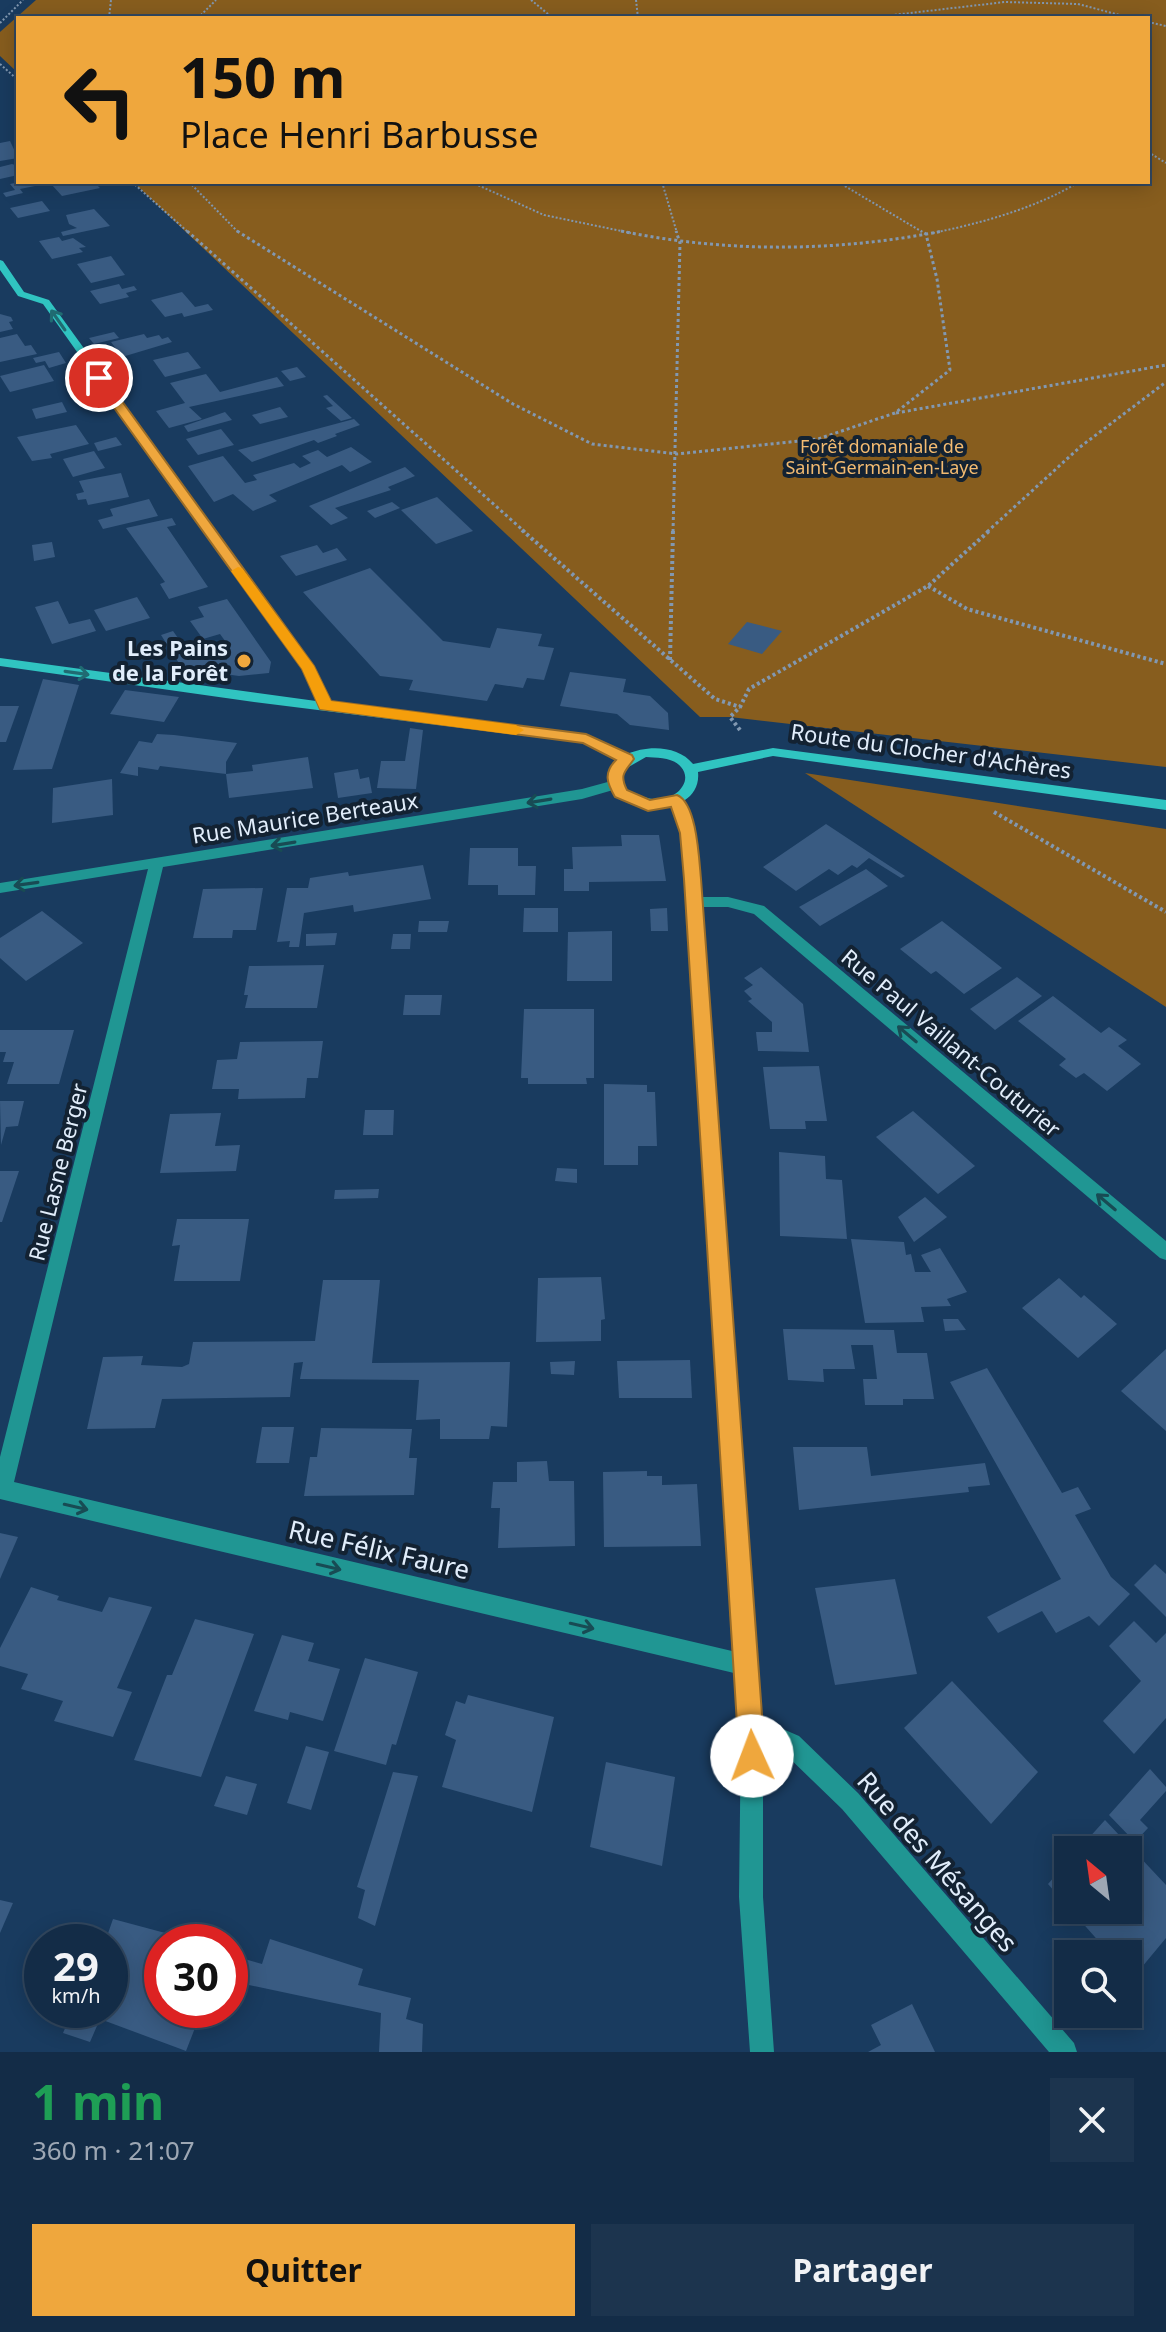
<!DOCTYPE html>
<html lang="fr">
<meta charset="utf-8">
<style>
body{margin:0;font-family:"Noto Sans",sans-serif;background:#1c344e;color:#f1f3f6;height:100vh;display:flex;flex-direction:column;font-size:30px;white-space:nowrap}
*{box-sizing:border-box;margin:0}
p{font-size:26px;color:#9da7b4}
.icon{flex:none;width:44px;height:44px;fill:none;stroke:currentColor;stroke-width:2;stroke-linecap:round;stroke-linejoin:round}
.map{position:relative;height:2052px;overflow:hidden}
.side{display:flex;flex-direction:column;background:#132c47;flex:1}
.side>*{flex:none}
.guide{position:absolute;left:16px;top:16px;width:1134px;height:168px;border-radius:0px;box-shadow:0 4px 20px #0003,0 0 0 2px #324860;background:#efa73d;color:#111;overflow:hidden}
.needle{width:52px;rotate:331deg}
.tools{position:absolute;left:1054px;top:1836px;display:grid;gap:16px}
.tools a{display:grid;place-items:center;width:88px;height:88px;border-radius:0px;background:#132c47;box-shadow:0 4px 20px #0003,0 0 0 2px #324860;font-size:40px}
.speed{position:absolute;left:24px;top:1924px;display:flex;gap:16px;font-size:40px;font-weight:700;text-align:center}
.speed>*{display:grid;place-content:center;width:104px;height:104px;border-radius:50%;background:#132c47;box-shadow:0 4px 20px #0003,0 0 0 2px #324860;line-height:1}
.speed small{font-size:20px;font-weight:400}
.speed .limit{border:12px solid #d22;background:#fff;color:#111}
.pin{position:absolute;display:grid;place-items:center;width:68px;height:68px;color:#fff;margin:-34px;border:4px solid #fff;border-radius:50%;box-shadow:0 2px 8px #0007}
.me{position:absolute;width:88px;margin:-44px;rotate:358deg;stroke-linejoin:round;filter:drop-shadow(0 0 6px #0008)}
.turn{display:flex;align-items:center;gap:28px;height:168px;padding:0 32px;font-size:36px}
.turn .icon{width:104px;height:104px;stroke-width:2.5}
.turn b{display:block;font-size:56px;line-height:68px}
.round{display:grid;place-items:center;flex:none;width:84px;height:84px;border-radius:0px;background:#1c344e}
.summary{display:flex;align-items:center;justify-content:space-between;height:136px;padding:0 32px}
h1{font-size:48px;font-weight:700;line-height:60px;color:#1e9e55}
.cta{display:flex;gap:16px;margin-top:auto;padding:16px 32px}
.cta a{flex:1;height:92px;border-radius:0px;background:#efa73d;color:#111;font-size:32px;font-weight:700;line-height:92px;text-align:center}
.cta a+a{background:#1c344e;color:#f1f3f6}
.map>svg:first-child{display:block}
.forest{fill:#875d1e}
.building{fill:#395b82}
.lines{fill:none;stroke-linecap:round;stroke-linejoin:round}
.path-far2{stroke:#8298b1;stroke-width:2;stroke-dasharray:2 2;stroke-linecap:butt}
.path-far1{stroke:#8298b1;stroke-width:3;stroke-dasharray:3 3;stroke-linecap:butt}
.path{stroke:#8298b1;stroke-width:4;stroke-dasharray:3 3;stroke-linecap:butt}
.street{fill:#209693;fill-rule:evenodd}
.secondary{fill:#30c4c1;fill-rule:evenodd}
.oneway{stroke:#206b72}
.oneway2{stroke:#184b54}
.route{fill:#efa73d;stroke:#9b6d28;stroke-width:2}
.slow{fill:#f59e0b}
.poi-dot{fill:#efa73d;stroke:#132232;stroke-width:3}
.labels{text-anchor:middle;stroke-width:8;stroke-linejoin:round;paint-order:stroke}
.far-park-label{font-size:18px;fill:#f3bb71;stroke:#132232}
.poi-label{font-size:22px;font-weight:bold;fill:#e1edfb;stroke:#132232;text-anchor:end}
.street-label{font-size:22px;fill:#e1edfb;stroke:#132232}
.near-street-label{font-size:26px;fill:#e1edfb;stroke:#132232}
</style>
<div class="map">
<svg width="1166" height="2052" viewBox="0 0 1166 2052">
<rect width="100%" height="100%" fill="#193b5f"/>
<g class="forest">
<polygon points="36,0 1166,0 1166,767 730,717 700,717 133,182 1148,182 1148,18 18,18 18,73 0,56 0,32"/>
<polygon points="805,773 1166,829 1166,1007"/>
</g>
<g class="building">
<polygon points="10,141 18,158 0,161 0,143"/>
<polygon points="12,164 18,166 18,175 0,179 0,167"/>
<polygon points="20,182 38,182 40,185 20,189 23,193 6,197 3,193 15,190 10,184"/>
<polygon points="65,182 82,182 85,185 95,183 100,188 62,196 52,185"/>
<polygon points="42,201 50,211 18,218 10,208"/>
<polygon points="94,209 110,226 63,236 61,232 77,228 69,224 66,215"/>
<polygon points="59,237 62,241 73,238 86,247 79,248 83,252 52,259 39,241"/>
<polygon points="111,256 125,275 91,283 77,264"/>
<polygon points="119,284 122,289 134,286 137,290 126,293 129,297 100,304 90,291"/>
<polygon points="182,292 195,307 208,304 213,310 184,317 182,313 165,317 151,300"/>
<polygon points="0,314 11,317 13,321 9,322 13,329 0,332"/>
<polygon points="114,332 119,338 94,344 89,338"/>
<polygon points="17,334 25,346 31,345 37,354 0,362 0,338"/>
<polygon points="144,334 147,338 159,335 162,339 168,337 172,342 122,357 111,342"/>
<polygon points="59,352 66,363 49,368 45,361 36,363 33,358"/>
<polygon points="188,352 201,368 165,377 153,360"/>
<polygon points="44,365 54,381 10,392 0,376"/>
<polygon points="297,367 306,377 290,381 281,371"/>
<polygon points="206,374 220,392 277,377 284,386 189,407 202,419 169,428 156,411 185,403 170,383"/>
<polygon points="327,395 352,418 341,421 326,408 333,406 323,396"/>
<polygon points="62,402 67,412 36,419 32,409"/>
<polygon points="280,407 288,417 260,424 252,415"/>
<polygon points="225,412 232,420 188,432 184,426"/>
<polygon points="354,419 360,425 335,434 337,436 318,443 314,440 252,462 238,450"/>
<polygon points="76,425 89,444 50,454 52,458 32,461 17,437"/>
<polygon points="221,429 234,445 198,455 186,439"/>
<polygon points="116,437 122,445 98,451 94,443"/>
<polygon points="351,447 372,462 350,472 342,465 269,495 277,501 253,511 233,494 214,502 188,466 223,456 245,483 257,480 253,475 274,469 294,463 300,468 311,463 302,456 318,450 327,457"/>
<polygon points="94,451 105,468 73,477 63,459"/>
<polygon points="405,467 415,476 388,487 391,490 335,508 348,518 331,525 309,506"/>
<polygon points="121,473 129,497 88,505 86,499 78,500 76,494 84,492 79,481"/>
<polygon points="437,497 473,531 436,544 401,510"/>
<polygon points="149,499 158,516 103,529 98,520 113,516 110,509"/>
<polygon points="392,502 400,508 375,518 367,511"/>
<polygon points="172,518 176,525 167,527 208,587 169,599 160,584 165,582 126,528"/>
<polygon points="52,542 55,557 34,561 32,545"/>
<polygon points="317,545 323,553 337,548 347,560 296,576 280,556"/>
<polygon points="370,568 443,641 490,648 497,628 542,634 538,646 554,648 544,680 527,678 523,688 495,684 487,701 409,690 413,680 380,676 303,592"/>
<polygon points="137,597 150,618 106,631 94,610"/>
<polygon points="227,599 271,662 269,673 239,676 182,668 161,635 173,631 178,638 176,646 212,650 208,657 227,660 219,648 228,645 220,634 203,639 190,621 204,617 198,607"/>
<polygon points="58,601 69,624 90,619 96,631 52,644 35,607"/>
<polygon points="747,622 782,631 762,654 728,644"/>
<polygon points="570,672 626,679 623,692 650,696 668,713 669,730 630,725 617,714 560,706"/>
<polygon points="43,679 79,685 52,769 13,770"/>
<polygon points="125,690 179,697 164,722 110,714"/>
<polygon points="0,706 19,706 6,742 0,742"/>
<polygon points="410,728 423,730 416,789 377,788 381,761 405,761"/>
<polygon points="157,734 174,735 237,743 226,762 226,774 160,766 158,770 138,767 138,776 120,773 139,741 152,743"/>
<polygon points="308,757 313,788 229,798 226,774 253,771 252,765"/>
<polygon points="358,769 360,779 369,777 372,793 338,798 334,773"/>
<polygon points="112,779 113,815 52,823 53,788"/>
<polygon points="826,824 882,861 905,876 901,878 869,858 857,868 852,865 838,875 829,869 796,891 763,867"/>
<polygon points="621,835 659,835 666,881 589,882 589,891 564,891 564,869 573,869 572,847 622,846"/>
<polygon points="470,848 518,848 518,866 536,866 535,895 498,895 498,885 468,885"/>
<polygon points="423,865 431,899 354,912 353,905 304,913 299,947 289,947 290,941 277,942 287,888 308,888 310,878 348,872 349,876"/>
<polygon points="866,869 888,886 820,926 799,907"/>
<polygon points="263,888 256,930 233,930 232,938 193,938 203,889"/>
<polygon points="524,908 558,908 558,932 523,932"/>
<polygon points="667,908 668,931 651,931 650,909"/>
<polygon points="42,911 83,943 26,981 0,958 0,938"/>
<polygon points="419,921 449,921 447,932 418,932"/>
<polygon points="942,921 1002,968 964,994 936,971 931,974 900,949"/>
<polygon points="612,931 612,981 567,981 568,932"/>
<polygon points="337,933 335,945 306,946 306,934"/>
<polygon points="393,934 411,934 410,949 391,949"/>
<polygon points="324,965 317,1008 245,1008 248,995 244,995 249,966"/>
<polygon points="761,967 803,1004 809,1052 758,1051 756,1032 772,1032 772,1022 748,1001 752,999 744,991 753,985 744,978"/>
<polygon points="1017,977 1042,996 995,1030 970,1009"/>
<polygon points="405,995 442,995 440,1015 403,1015"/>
<polygon points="1053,996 1101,1033 1109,1027 1127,1040 1118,1046 1141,1064 1107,1091 1084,1073 1076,1078 1059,1065 1066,1059 1018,1021"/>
<polygon points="524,1009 594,1009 594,1078 586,1078 587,1084 528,1084 528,1078 521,1078"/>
<polygon points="0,1030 74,1030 59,1084 7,1084 14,1062 3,1062 6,1052 0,1052"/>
<polygon points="323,1041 318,1078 307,1078 305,1098 238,1099 239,1089 212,1089 217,1060 237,1059 240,1042"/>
<polygon points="819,1066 827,1121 805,1121 806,1129 770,1129 763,1067"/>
<polygon points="604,1084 647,1085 647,1092 655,1092 657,1146 638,1146 638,1165 604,1165"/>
<polygon points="0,1101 24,1101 18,1126 6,1127 1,1145"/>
<polygon points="365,1110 394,1110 393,1135 363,1135"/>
<polygon points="913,1111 975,1166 938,1194 876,1137"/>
<polygon points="221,1113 215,1146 240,1145 236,1171 160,1173 170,1114"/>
<polygon points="779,1152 825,1156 826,1179 842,1180 847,1239 780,1236"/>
<polygon points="557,1168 577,1169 577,1183 555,1181"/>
<polygon points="0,1171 19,1171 2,1222 0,1222"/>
<polygon points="379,1189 378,1198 334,1199 335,1190"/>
<polygon points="925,1197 947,1217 914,1242 898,1217"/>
<polygon points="177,1219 249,1219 240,1281 174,1281 180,1245 172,1246"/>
<polygon points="851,1239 904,1242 906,1255 911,1254 915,1272 931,1272 921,1255 940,1248 967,1292 947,1299 951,1306 921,1307 924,1322 865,1323"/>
<polygon points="601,1277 605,1319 601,1320 601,1341 536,1342 538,1278"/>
<polygon points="1059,1278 1081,1298 1084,1295 1117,1324 1078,1358 1022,1308"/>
<polygon points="323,1280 380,1280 372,1363 510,1362 507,1427 491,1426 489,1439 440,1439 440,1419 416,1420 419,1380 300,1379 303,1362 294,1363 290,1397 162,1399 155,1428 87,1429 103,1357 143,1356 141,1365 182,1367 189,1364 193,1342 315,1341"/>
<polygon points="943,1319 958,1319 966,1330 945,1331"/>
<polygon points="783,1329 894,1330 897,1353 927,1353 934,1399 903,1399 903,1405 865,1405 863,1379 877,1379 873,1345 851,1345 855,1369 823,1369 824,1382 788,1380"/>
<polygon points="1166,1349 1166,1431 1121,1391"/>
<polygon points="690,1360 692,1398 619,1398 617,1361"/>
<polygon points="575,1361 574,1375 551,1374 550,1362"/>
<polygon points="987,1368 1062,1493 1078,1487 1091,1509 1075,1515 1111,1577 1130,1594 1099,1626 1089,1616 1056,1633 1042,1611 998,1633 987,1617 1061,1579 950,1382"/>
<polygon points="262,1427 294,1427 289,1463 256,1463"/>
<polygon points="321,1428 412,1429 409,1458 417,1458 414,1495 304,1496 310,1457 317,1457"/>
<polygon points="793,1447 867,1447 871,1476 985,1463 990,1485 968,1487 969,1492 799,1510"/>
<polygon points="547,1461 549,1481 574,1481 575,1546 498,1548 500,1508 491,1508 493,1482 517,1482 517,1462"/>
<polygon points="647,1471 647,1476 662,1476 662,1485 697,1484 701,1546 604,1547 603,1472"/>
<polygon points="0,1533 18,1537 0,1579"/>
<polygon points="1155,1564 1166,1574 1166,1617 1134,1585"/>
<polygon points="895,1579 917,1674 835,1685 815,1588"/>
<polygon points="31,1587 59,1596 57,1600 102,1612 109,1597 152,1607 117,1688 132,1692 113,1737 54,1721 63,1701 21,1689 28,1674 0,1666 0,1648"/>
<polygon points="195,1619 254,1634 201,1777 134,1760 167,1675 172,1675"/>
<polygon points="1134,1621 1156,1643 1166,1633 1166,1718 1134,1754 1103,1721 1141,1681 1109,1646"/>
<polygon points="282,1635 314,1643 308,1661 340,1669 323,1721 290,1712 288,1720 254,1711"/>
<polygon points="365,1658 418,1672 396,1745 392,1744 386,1765 334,1751"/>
<polygon points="952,1681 1038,1772 991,1824 904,1728"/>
<polygon points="468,1695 554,1717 532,1812 442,1787 456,1740 445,1735 456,1701 465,1704"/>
<polygon points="306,1746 329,1752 311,1810 287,1803"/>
<polygon points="606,1762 675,1777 662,1866 590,1847"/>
<polygon points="1150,1769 1166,1787 1166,1791 1140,1820 1148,1828 1135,1842 1109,1815"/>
<polygon points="393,1772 418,1776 375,1926 358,1918 365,1890 357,1887"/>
<polygon points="226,1776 257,1784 247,1815 214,1806"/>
<polygon points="1105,1820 1166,1885 1166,1938 1132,1979 1128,1974 1128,1954 1110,1954 1071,1910 1128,1910 1128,1850 1078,1850"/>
<polygon points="1068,1861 1068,1907 1048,1884"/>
<polygon points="0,1900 13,1903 0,1933"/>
<polygon points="113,1919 169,1934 166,1942 162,1942 158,1966 162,1966 162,2010 202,2010 186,2051 100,2019 90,2042 63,2033 73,2010 110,2010 110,1942 105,1942"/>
<polygon points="270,1939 363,1969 358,1985 411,1998 406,2019 423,2024 422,2052 379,2052 381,2013 230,1981 230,1955 262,1964"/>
<polygon points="912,2004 935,2052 868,2052 881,2045 871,2025"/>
</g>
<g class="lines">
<g class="path-far2">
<polyline points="531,0 553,18"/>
<polyline points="636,0 638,18"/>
<polyline points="1078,4 1131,18"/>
<polyline points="109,18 111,0"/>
<polyline points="198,18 216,0"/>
<polyline points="867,18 1005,2 1078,4"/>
<polyline points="1148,22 1166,26"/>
<polyline points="0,23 23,0"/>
<polyline points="0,64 18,80"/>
<polyline points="1148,152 1166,163"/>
<polyline points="132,182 189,233"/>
<polyline points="189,182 239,233"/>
<polyline points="471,182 544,215 631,233"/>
<polyline points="662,182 677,233"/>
<polyline points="838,182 924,233"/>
<path d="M933 233C982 223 1036 208 1079 182"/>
</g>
<g class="path-far1">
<polyline points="187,231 525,532"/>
<polyline points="237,231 513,404 592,444 677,454 818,439 895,413 950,370 937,279 926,234 921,231"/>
<path d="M621 231C727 253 836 252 943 231"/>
<polyline points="896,413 1166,365"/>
<polyline points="673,532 680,243 676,231"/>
<polyline points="987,532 1080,447 1166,382"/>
</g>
<g class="path">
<polyline points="522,530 715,699 740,707"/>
<polyline points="928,586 967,609 1166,664"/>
<polyline points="670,660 673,530"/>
<polyline points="740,730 730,717 740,707 749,689 928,586 990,530"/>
<polyline points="994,812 1166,912"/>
</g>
<polygon class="street" points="615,780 622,785 620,788 582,799 163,867 14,1482 732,1651 682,833 670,801 672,798 682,798 696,833 701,897 728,897 764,906 1166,1241 1166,1260 1160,1258 754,914 728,907 702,907 755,1665 762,1720 799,1736 858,1793 1074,2043 1077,2052 1049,2052 842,1809 783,1752 763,1743 763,1897 774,2052 750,2052 739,1897 741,1727 734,1673 0,1499 0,1457 148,869 0,893 0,883 582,789"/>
<path class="secondary" d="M0 260 3 261 24 292 49 300 314 666 330 703 586 735 627 754C647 745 678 745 693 764L773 748 1166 800V810L773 756 698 772C701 800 671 811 647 808 637 807 626 800 616 796L608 778 617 760 583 743 254 702 0 666V658L316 701 303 670 43 304 18 296 0 270ZM646 757C657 758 673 757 681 767 693 781 677 797 663 799 650 801 638 795 626 790L622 778 625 769Z"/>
</g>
<defs><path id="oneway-shaft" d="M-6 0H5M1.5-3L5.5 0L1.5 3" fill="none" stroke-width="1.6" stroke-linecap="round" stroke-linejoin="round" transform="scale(2)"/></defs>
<g class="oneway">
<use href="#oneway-shaft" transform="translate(58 320) rotate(-125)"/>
<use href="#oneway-shaft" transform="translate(77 673) rotate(8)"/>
</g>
<g class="oneway2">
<use href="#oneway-shaft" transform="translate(539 801) rotate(171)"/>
<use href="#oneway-shaft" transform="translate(283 844) rotate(171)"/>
<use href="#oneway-shaft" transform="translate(26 884) rotate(172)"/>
<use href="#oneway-shaft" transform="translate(907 1034) rotate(-140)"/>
<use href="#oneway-shaft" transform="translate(1106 1202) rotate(-140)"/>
<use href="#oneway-shaft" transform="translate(76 1507) rotate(13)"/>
<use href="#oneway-shaft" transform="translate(329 1567) rotate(13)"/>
<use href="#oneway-shaft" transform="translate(582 1626) rotate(13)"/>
</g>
<path class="route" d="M94 375H103L314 666 331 701 586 734 632 755 634 759C625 772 619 774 627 790L650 800 677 795C697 803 699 859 701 879L765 1756 761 1765 752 1768 743 1765 739 1756 684 879 680 833 671 807 648 811 615 797C607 783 603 773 616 760L583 743 320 709 302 669 94 380Z"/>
<polygon class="slow" points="238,567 242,568 314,666 331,701 516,725 524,730 516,735 320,709 302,669 231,571"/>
<circle class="poi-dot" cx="244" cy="661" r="8"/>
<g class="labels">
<g class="far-park-label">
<text x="882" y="453">Forêt domaniale de<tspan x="882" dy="21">Saint-Germain-en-Laye</tspan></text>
</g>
<g class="poi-label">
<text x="228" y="656">Les Pains<tspan x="228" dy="25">de la Forêt</tspan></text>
</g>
<g class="street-label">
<text transform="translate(931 751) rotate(8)" y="8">Route du Clocher d'Achères</text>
<text transform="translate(305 818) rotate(-9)" y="8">Rue Maurice Berteaux</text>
<text transform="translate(951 1043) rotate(40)" y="8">Rue Paul Vaillant-Couturier</text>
<text transform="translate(58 1172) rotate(-76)" y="8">Rue Lasne Berger</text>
</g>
<g class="near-street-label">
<text transform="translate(379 1550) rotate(13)" y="9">Rue Félix Faure</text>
<text transform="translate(937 1862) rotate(49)" y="9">Rue des Mésanges</text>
</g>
</g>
</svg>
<div class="tools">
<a><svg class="needle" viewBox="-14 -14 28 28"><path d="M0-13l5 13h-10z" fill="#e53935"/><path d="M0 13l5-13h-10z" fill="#9da7b4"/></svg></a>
<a><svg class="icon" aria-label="search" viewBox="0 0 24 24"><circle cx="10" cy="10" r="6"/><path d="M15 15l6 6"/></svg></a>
</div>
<div class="speed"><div>29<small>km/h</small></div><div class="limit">30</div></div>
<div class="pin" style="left:99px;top:378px;background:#d93025"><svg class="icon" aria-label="arrive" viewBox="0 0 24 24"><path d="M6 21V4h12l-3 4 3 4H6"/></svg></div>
<svg class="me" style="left:752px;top:1756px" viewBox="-20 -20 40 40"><circle r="19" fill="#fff"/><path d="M0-13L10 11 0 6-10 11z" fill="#efa73d"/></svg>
<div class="guide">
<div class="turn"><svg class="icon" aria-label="left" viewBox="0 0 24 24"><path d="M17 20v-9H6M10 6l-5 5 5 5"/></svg><div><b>150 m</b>Place Henri Barbusse</div></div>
</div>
</div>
<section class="side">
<div class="summary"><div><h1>1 min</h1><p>360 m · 21:07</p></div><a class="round"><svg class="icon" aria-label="close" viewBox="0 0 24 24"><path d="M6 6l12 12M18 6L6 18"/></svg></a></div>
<div class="cta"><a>Quitter</a><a>Partager</a></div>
</section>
